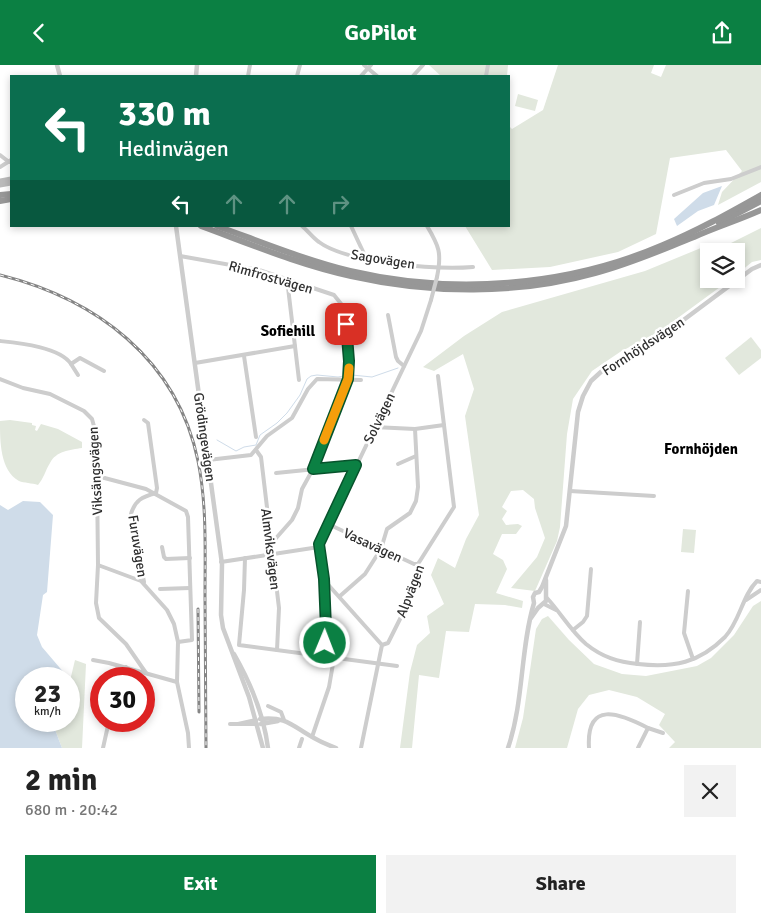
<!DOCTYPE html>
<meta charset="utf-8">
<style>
body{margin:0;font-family:Signika,sans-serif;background:#f2f2f2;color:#222;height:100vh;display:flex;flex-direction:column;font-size:19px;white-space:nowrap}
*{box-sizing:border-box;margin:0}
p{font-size:16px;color:#767676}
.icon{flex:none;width:28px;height:28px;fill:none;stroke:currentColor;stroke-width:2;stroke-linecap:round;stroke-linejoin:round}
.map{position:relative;height:683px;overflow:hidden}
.panel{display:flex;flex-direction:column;background:#fff;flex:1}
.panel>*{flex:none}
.banner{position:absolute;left:10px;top:10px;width:500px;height:152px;border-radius:0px;box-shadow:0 2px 8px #0003;background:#0b6e4f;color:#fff;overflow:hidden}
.tools{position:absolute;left:700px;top:178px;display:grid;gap:10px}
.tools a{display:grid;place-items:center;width:45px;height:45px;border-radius:0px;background:#fff;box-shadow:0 2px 8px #0003;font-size:25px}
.speed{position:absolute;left:15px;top:602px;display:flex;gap:10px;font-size:25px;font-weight:700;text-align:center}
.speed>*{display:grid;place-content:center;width:65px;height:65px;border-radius:50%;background:#fff;box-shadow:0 2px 8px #0003;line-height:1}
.speed small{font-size:12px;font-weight:400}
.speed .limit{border:8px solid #d22;background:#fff;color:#111}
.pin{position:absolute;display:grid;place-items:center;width:42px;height:42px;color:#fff;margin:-21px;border-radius:10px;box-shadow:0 2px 8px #0006}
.me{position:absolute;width:55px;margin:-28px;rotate:1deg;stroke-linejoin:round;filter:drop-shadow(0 0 4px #0008)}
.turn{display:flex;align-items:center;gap:18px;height:105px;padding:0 25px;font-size:22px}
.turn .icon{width:65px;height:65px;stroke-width:2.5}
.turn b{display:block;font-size:35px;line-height:42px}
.lanes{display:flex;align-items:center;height:48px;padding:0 25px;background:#0003;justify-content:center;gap:25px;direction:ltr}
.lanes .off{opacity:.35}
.round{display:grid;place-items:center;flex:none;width:52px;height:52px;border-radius:0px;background:#f2f2f2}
.headline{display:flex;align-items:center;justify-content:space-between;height:85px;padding:0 25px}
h1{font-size:30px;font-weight:800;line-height:38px}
.button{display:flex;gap:10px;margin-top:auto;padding:10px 25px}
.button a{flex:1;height:58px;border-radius:0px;background:#0b8043;color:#fff;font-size:20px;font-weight:800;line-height:58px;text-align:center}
.button a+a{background:#f2f2f2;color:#222}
header{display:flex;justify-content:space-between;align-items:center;height:65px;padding:0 25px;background:#0b8043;color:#fff;font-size:22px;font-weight:800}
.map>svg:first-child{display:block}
.green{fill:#e2e8dd}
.water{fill:#cfdce9}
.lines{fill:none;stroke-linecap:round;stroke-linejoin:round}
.stream{stroke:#cfdce9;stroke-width:1}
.minor{stroke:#cdcdcd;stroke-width:4}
.tertiary{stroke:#cdcdcd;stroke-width:4.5}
.secondary{stroke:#bababa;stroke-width:5}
.motorway{stroke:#979797;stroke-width:6}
.rail-casing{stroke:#858585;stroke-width:3}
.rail{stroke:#fff;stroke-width:1;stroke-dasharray:4;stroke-linecap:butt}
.minor-bridge{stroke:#cdcdcd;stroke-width:4}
.route-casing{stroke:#07532c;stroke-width:12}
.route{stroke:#0b8043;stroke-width:9}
.slow{stroke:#f59e0b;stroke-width:9}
.labels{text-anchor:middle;stroke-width:5;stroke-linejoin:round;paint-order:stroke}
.street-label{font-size:14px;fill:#303030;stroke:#fff}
.neighbourhood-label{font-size:15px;font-weight:bold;fill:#000;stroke:#fff}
</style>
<header><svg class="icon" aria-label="back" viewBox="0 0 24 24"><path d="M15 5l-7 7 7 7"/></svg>GoPilot<svg class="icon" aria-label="share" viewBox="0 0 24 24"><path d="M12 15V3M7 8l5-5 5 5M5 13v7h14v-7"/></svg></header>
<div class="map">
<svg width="761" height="683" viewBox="0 0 761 683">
<rect width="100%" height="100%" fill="#fff"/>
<g class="green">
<polygon points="429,0 508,0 507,11 441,11"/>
<polygon points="558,0 654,0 651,8 661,12 666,0 761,0 761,117 718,140 722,127 742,106 726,85 670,93 656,169 618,187 550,202 492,205 465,161 509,161 509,61 512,64 543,45"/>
<polygon points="518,29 538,35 535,46 515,41"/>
<polygon points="761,163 761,195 752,197 736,210 736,186 709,186 709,214 731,214 660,266 620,287 592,306 573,334 567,369 560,462 557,476 535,526 511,523 537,492 545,473 535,443 534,434 523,425 511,426 502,442 507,446 502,454 506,460 518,459 522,461 516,469 502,469 493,489 503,495 507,504 496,528 523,536 522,543 505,540 475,539 469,567 446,566 439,613 419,610 412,683 400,683 410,607 417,580 430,568 427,551 444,539 431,510 438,493 455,503 466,474 479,450 465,351 474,324 463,289 434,306 423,302 464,271 502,247 645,206 713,178 731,178"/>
<polygon points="751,272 761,285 761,293 739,310 725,293"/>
<path d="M10 355 32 358V360L36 361 35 365 37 366 41 359 58 364 82 377V383C70 385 56 386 50 398 45 406 44 413 38 420 32 418 24 418 19 416 0 405 0 377 0 356Z"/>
<polygon points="683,464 696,465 694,488 681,487"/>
<polygon points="761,536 761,683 669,683 675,677 659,660 665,649 637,632 609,625 589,630 578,644 567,683 515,683 523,653 536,564 542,554 548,551 569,575 594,599 622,609 646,611 697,601 711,593 734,570 753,541"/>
<polygon points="75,595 86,599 82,683 62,683 54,662 55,656 69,656 69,620"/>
</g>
<g class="water">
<polygon points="722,121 714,140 698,146 677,161 674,154 703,128"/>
<polygon points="23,436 40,437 53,450 47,527 43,530 37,570 42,582 71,616 69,620 69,614 26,614 26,656 55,656 54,662 62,683 0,683 0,440 8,445"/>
</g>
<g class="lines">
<g class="stream">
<polyline points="352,310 372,312 398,303"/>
<polyline points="217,375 236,386 244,382 256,380 260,370 277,358 287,348 300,330 307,314 311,311 317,310 338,312 344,311"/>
</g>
<g class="minor">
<polyline points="364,0 377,11"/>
<polyline points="248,11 250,0"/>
<polyline points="297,11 300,0"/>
<polyline points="361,11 371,0"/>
<polyline points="413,11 423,0"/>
<polyline points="486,11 488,0"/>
<polyline points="0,90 9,97"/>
<polyline points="0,102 11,95"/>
<polyline points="674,130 704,118 731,114 761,102"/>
<path d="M302 161C308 166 313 173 319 177 347 198 438 205 473 202"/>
<polyline points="351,161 366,193"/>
<path d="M427 161C439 181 442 188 437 212"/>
<polyline points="180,191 259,205 334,230 342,240 346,259 349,296 348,314 313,404 302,424 298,443 292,455 270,480"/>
<polyline points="287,214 299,315"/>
<polyline points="388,250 396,292 398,296 404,301"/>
<path d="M0 276C19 278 60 282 71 299L80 293 104 306"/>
<polyline points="244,291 256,372"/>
<polyline points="195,298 295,281"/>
<polyline points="71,299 78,310"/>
<polyline points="0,314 23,323 50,329 84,346 92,354 95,365 97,411 98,500 96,538 99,553 126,579 146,608"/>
<polyline points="144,355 148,358 157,423 156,428"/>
<polyline points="374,362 415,364 444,360"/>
<polyline points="256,385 261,392 279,543 277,585"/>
<polyline points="208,395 251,390 267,371 292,353 308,324 317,314 361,315"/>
<polyline points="398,399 416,391"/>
<polyline points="276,408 356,400"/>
<polyline points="97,411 146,424 186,446 188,452 192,575 178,577"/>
<polyline points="570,426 654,431"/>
<polyline points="328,459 414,499 418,499"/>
<polyline points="162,482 164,492 166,494 190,493"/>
<polyline points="245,493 244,525 239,580 397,601"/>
<polyline points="221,497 319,482"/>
<polyline points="98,500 141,516 167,545 174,559 178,577 177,617 188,668 189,683"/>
<polyline points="324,515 382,580"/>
<path d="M144 517 131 449C135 435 142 432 156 428"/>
<polyline points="160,524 190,523"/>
<polyline points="688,526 684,568 693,594"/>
<polyline points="340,531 365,509 381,484 387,464 410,448 416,436 418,422 415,364"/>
<path d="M547 533C560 547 571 566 586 579 602 592 618 597 638 599 674 603 699 598 725 572 740 556 742 531 757 516L761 517"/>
<polyline points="746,535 761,525"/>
<polyline points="544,539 556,545"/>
<polyline points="573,565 583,557 587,551 591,504"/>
<polyline points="324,592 326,563 323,514 319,479 421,266 431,235"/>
<polyline points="93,595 109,598 177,617"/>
<polyline points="637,599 640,557"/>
<polyline points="122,614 126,602"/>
<polyline points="268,641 281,647 284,655"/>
<polyline points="230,659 257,659"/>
<polyline points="238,659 256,655"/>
<polyline points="648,663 663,668"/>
<polyline points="312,672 329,622 334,593"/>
<polyline points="103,683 109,656"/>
<polyline points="299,683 302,674"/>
<polyline points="361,683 382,580 388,578 405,544 418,499 454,442 438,311"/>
<path d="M589 683C586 635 619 648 648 663L638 683"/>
</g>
<g class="tertiary">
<polyline points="57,0 60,11"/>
<polyline points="196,11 197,0"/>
<polyline points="176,161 222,499 221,550 223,563 249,632 263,683"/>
<polyline points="531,553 538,543 546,536 546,515"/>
<path d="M234 589C250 617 264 651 268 683"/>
<path d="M260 654C287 651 292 661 314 673 321 677 328 680 336 683"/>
<polyline points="261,659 278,656"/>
<path d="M508 683C524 636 520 585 534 538L533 532 535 528 539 527 542 522 566 461 578 347 583 331 591 316 603 305 662 271 752 204 761 200"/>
</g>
<g class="secondary">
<polyline points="0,116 11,114"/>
<polyline points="0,120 11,118"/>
</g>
<g class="motorway">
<polyline points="0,130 11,129"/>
<polyline points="0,136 11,134"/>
<polyline points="719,158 761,136"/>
<path d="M201 161C250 179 300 200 351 211 431 229 516 230 595 208 630 199 661 185 694 172 716 162 739 155 761 145"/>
<path d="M217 161C261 177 305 195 350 206 452 230 566 222 663 180 697 166 729 148 761 130"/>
</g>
<defs>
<g id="rail">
<path d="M0 210C96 234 177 294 198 396 207 440 205 486 205 532 205 582 206 633 206 683"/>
<polyline points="198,544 199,647"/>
</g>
</defs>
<use href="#rail" class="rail-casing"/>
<use href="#rail" class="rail"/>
<polyline class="minor-bridge" points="431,235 437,212"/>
</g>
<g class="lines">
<defs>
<polyline id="route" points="325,578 326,563 324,514 319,479 356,400 313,404 348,314 349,296 346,259"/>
</defs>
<use href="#route" class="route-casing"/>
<use href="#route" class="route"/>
<polyline class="slow" points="324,375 348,314 349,303"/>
</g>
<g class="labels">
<g class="street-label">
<text transform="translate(383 194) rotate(9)" y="5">Sagovägen</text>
<text transform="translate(271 212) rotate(16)" y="5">Rimfrostvägen</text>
<text transform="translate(643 281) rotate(-33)" y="5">Fornhöjdsvägen</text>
<text transform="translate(379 353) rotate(-64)" y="5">Solvägen</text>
<text transform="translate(205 372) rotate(82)" y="5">Grödingevägen</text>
<text transform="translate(95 406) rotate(-93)" y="5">Viksängsvägen</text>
<text transform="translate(373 480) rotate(25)" y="5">Vasavägen</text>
<text transform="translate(138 481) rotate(81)" y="5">Furuvägen</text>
<text transform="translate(271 484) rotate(83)" y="5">Almviksvägen</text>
<text transform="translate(410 526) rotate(-69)" y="5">Alpvägen</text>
</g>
<g class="neighbourhood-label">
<text x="288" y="271">Sofiehill</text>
<text x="701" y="389">Fornhöjden</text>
</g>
</g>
</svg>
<div class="tools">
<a><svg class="icon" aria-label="layers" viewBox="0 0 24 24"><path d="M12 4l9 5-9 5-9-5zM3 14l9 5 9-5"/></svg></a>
</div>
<div class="speed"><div>23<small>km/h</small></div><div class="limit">30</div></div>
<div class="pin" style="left:346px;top:259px;background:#d93025"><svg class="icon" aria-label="arrive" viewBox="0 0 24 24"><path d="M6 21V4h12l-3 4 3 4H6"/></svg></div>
<svg class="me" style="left:325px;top:578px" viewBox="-20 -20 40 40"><circle r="17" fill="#0b8043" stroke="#fff" stroke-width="3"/><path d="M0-11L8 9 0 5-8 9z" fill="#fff"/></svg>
<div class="banner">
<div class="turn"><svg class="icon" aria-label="left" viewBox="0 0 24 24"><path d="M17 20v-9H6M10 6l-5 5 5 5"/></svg><div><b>330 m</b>Hedinvägen</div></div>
<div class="lanes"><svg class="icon" aria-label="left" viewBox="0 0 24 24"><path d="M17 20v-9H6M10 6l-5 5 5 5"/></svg><svg class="icon off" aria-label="ahead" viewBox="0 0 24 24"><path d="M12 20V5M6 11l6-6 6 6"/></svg><svg class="icon off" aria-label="ahead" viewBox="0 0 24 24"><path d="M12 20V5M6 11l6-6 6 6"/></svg><svg class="icon off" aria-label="right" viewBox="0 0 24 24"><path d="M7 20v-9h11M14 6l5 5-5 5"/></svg></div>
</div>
</div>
<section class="panel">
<div class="headline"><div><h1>2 min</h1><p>680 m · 20:42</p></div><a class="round"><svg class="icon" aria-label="close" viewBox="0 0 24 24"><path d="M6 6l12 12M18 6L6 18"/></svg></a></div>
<div class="button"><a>Exit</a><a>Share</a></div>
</section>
